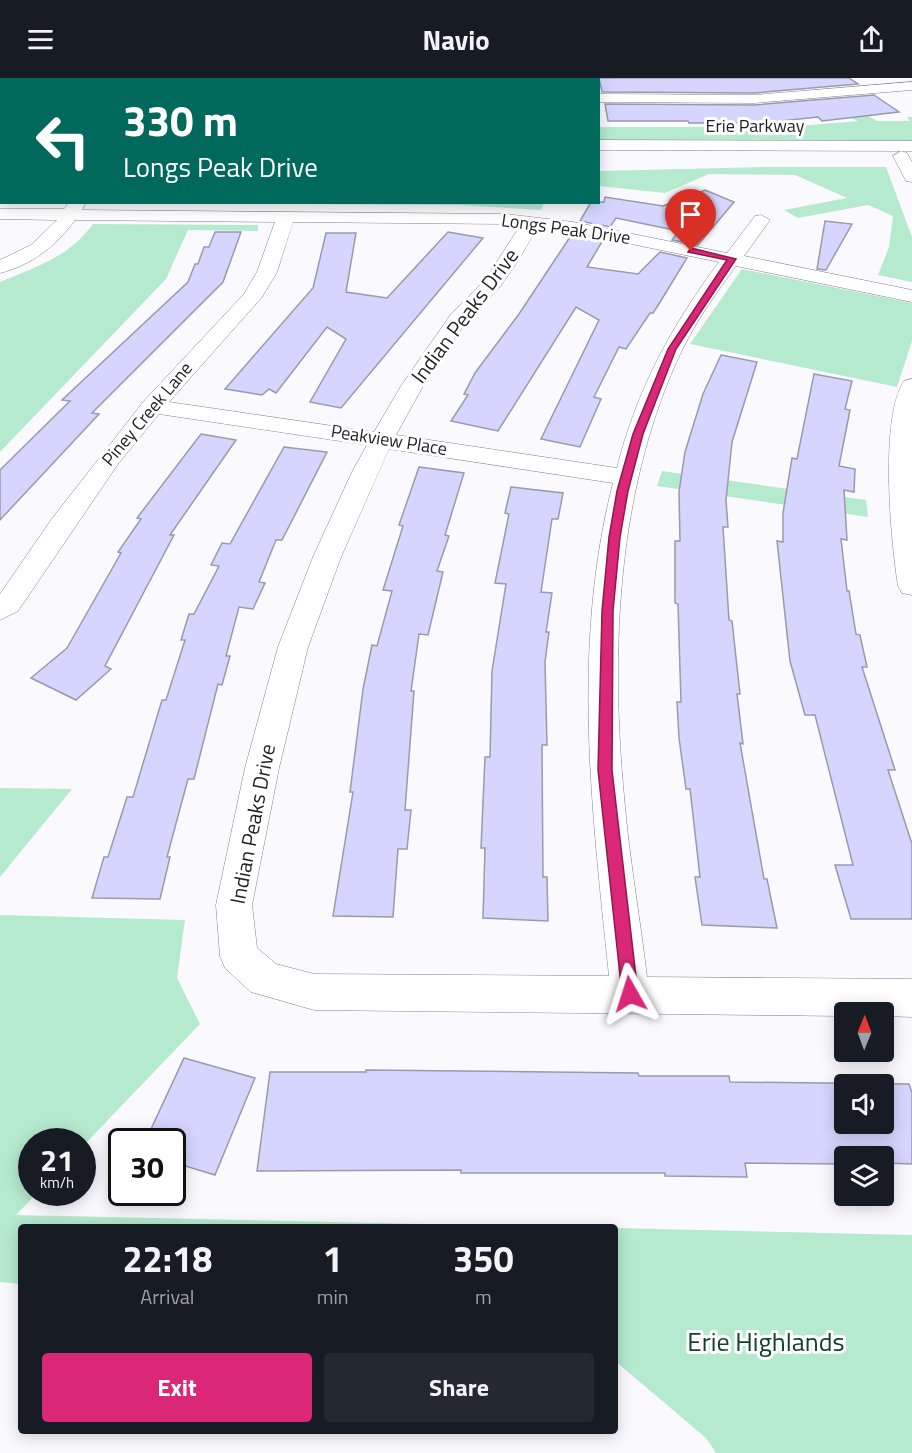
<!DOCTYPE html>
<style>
body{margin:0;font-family:"Titillium Web",sans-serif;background:#242831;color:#f1f3f6;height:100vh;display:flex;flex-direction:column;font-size:22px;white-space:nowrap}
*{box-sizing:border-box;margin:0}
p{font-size:20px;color:#9ea1a6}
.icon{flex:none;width:33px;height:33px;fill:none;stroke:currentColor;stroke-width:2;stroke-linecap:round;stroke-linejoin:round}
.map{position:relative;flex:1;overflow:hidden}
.side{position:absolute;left:18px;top:1146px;width:600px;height:210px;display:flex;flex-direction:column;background:#171b24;border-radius:6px;box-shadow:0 3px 15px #0003}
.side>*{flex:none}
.guide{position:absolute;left:0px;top:0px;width:600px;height:126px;box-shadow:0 3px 15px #0003;background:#00695c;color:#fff;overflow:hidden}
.needle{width:39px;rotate:1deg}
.controls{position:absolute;left:834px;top:924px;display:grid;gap:12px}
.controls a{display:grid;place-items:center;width:60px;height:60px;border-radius:6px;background:#171b24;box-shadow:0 3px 15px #0003;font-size:30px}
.speed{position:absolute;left:18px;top:1050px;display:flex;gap:12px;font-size:30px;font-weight:700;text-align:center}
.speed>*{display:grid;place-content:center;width:78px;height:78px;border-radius:50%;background:#171b24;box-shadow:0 3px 15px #0003;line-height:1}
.speed small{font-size:15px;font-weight:400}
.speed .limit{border:3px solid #111;border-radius:9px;background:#fff;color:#111}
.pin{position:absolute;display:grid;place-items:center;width:51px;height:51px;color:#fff;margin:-62px -26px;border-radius:50% 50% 50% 0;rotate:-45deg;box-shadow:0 0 6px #0007}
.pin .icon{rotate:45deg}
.me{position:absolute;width:66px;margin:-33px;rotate:354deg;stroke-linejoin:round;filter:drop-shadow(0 0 4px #0008)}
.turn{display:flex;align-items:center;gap:21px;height:126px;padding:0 24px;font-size:27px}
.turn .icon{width:78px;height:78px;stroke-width:2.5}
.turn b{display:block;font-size:42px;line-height:51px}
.eta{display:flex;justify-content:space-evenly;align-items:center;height:102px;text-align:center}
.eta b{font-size:36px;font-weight:700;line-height:42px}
.cta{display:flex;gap:12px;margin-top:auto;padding:12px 24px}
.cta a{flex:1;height:69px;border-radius:6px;background:#db2777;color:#fff;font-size:24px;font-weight:700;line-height:69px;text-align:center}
.cta a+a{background:#242831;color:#f1f3f6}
header{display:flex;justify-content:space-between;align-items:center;height:78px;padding:0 24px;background:#171b24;font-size:27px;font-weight:700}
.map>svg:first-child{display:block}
.green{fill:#b6eacf}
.building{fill:#d5d5ff;stroke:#999aaa;stroke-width:1.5;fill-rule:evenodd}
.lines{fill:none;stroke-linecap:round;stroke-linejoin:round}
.minor-casing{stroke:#818191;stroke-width:1}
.major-casing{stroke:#818191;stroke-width:1}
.minor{fill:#fff;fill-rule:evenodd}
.major{fill:#fff;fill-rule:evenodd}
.route{fill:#db2777;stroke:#8e194d;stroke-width:1.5}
.labels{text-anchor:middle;stroke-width:6;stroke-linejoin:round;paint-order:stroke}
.far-street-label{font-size:18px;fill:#1f1f26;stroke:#fff}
.street-label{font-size:21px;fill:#1f1f26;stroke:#fff}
.near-park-label{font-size:26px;fill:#12412e;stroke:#fff}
</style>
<header><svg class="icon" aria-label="menu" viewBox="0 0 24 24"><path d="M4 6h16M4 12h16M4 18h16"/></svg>Navio<svg class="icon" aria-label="share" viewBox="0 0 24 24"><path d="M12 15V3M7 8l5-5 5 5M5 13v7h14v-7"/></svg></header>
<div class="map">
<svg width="912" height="1375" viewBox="0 0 912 1375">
<rect width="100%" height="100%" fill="#fafafe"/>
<g class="green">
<polygon points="867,37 877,43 910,43 907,39 912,39 912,64 599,64 598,49 788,49 858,43 848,39"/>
<polygon points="766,89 886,89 912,159 912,204 878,197 889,169 893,138 868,127 798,140 784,132 847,120 795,97 709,96 665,115 599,108 599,93"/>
<polygon points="158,125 544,125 541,132 459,127"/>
<path d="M93 146 258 147V153L188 152 166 201 0 374V204C37 188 68 180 93 146Z"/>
<polygon points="742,191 912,225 912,263 897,309 690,266"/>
<polygon points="662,393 866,422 868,439 657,408"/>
<polygon points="0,710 72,711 0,799"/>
<polygon points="0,837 185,842 177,900 200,946 83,1068 82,1064 32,1064 32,1114 37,1115 16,1137 556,1149 21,1149 21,1206 0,1204"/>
<polygon points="615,1150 912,1157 912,1375 716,1375 706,1360 615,1283"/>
</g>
<g class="building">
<polygon points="599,0 849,0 858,6 754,15 602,14"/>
<polygon points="874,17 899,34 822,43 818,39 761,45 689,45 688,43 608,43 605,26 754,27"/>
<polygon points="705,112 734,124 698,167 672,162 679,153 616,140 610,149 580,143 591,124 604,124 605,119 663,128"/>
<polygon points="825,143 852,146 826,192 817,191"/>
<polygon points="215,154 241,154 223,204 92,335 99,336 0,442 0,392 70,323 62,322 188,204 195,186 198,186 204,169 209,169"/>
<polygon points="448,154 483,160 341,330 310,324 346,261 327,249 276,315 269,311 262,317 225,311 313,210 326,155 356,155 346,214 387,220"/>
<polygon points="572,156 603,162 587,189 638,196 660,174 687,180 657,229 653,235 650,235 626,271 619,269 594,319 601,321 580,369 541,361 599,242 576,229 498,353 451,343 468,317 464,316 475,295 519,236"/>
<polygon points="721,277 757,284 732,364 726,422 728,449 723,449 729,542 732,543 740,616 737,616 743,666 740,665 764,801 767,801 777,850 702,847 695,799 700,799 690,711 686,711 679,660 677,624 681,624 678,526 675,525 675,463 680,463 679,414 685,374 703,316"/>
<polygon points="814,296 852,303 845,331 850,332 839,388 855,391 854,414 844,412 847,462 841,461 847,513 849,513 856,556 860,557 867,589 862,589 895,692 888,692 912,766 912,841 851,841 835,787 853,787 815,637 805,637 790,583 777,463 783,464 783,435 792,380 797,381"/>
<polygon points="201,356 236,362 170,457 174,457 105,588 111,591 76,622 31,600 67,570 121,475 118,474 141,441 137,440"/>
<polygon points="284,369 327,374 282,462 276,462 259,504 265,505 253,531 239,529 226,578 230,578 222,607 218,606 194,701 188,701 167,779 170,779 160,821 92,820 104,779 108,779 127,719 133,719 162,622 166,622 185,562 181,562 189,536 194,536 219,488 211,487 222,465 230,466"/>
<polygon points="419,389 464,395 445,457 449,458 437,493 443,494 428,557 419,556 411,613 414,613 405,732 411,732 407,771 398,771 393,839 333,838 353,714 350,714 363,611 372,567 377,568 392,513 383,512 403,448 399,447"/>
<polygon points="511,409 563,415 558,441 552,441 541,514 552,515 546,554 549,554 545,584 547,667 542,667 543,799 547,799 548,843 483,840 485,770 481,770 485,679 490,679 492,593 506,506 495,505 509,436 505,435"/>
<polygon points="184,980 255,1000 215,1097 172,1084 172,1064 145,1064"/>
<path d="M366 992 638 995 639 998H729L730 1004 909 1006 912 1015V1086L884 1085V1078H844V1085L840 1086 745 1085 747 1099 665 1098V1095H461V1092L257 1093 270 994H366ZM844 1006H884V1046H844Z"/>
</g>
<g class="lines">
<defs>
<g id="minor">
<polygon points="28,0 46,0 27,2"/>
<polygon points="186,0 202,0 185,2"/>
<polygon points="362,0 380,0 361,2"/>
<polygon points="563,0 579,0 562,2"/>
<rect x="0" y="4" width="2" height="8"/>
<polygon points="912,4 912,12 754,25 598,24 598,16 754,17"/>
<polygon points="901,73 907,75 912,84 912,104 906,103 893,78"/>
<path d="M69 124H86L82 132 505 136 573 144 727 175 755 138 761 137 770 142 744 178 912 212V224L736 188C716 215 697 242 682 272 617 408 610 570 624 718 629 779 640 839 647 899L912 901V939L884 938V934H844V938L314 932 251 914 225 890 220 878 216 827 245 690 278 569 313 479 352 394 367 367 159 336 118 386 18 533 0 542V516L51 442 144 323 244 216 257 194 275 144 75 142C56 168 32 187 0 195V182L31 167 57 142 0 141V131H64ZM293 144 505 146 520 148 485 202 451 236 401 308 374 354 169 324 262 219 277 194ZM537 150 573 154 719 184C672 247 636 313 617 390L396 357 423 308 466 244 499 210 518 183ZM389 371 613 405C571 569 592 733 609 898L314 896 276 886 257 870 252 827 279 690 308 569 341 479Z"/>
<path d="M912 301V517L902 515 898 508C891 464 879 340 904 303Z"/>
</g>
<g id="major">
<polygon points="598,62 912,63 912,73 598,72"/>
<rect x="0" y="71" width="2" height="10"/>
</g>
</defs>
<use href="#minor" class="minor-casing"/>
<use href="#major" class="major-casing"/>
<use href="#minor" class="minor"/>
<use href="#major" class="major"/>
</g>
<polygon class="route" points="691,170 736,181 676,271 643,356 628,413 620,459 613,533 612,692 638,916 636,922 630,924 625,922 622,916 598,692 602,533 609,459 617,413 633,356 668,271 727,182 688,174"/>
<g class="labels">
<g class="far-street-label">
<text x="755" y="54">Erie Parkway</text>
<text transform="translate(566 151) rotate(8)" y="6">Longs Peak Drive</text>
<text transform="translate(147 336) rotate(-50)" y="6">Piney Creek Lane</text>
<text transform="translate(389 362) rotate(9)" y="6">Peakview Place</text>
</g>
<g class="street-label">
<text transform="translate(465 238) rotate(-53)" y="7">Indian Peaks Drive</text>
<text transform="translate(253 746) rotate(-79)" y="7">Indian Peaks Drive</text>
</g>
<g class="near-park-label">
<text x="766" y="1273">Erie Highlands</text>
</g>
</g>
</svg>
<div class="controls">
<a><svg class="needle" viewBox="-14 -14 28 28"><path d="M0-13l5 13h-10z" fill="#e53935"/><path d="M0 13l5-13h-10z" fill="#9ea1a6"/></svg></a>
<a><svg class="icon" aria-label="sound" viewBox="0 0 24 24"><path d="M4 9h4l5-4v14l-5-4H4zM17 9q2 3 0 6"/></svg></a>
<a><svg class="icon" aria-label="layers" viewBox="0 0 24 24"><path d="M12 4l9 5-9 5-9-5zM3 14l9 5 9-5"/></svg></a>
</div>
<div class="speed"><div>21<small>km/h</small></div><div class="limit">30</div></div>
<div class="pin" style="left:691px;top:173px;background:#d93025"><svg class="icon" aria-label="arrive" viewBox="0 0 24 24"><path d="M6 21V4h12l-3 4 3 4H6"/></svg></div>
<svg class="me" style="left:630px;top:916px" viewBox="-20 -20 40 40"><path d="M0-17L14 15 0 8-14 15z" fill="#db2777" stroke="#fff" stroke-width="4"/></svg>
<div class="guide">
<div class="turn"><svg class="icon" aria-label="left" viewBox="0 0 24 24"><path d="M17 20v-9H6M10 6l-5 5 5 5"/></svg><div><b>330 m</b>Longs Peak Drive</div></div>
</div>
<section class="side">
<div class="eta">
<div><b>22:18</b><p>Arrival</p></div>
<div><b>1</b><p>min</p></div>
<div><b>350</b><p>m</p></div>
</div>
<div class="cta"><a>Exit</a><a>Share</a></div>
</section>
</div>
